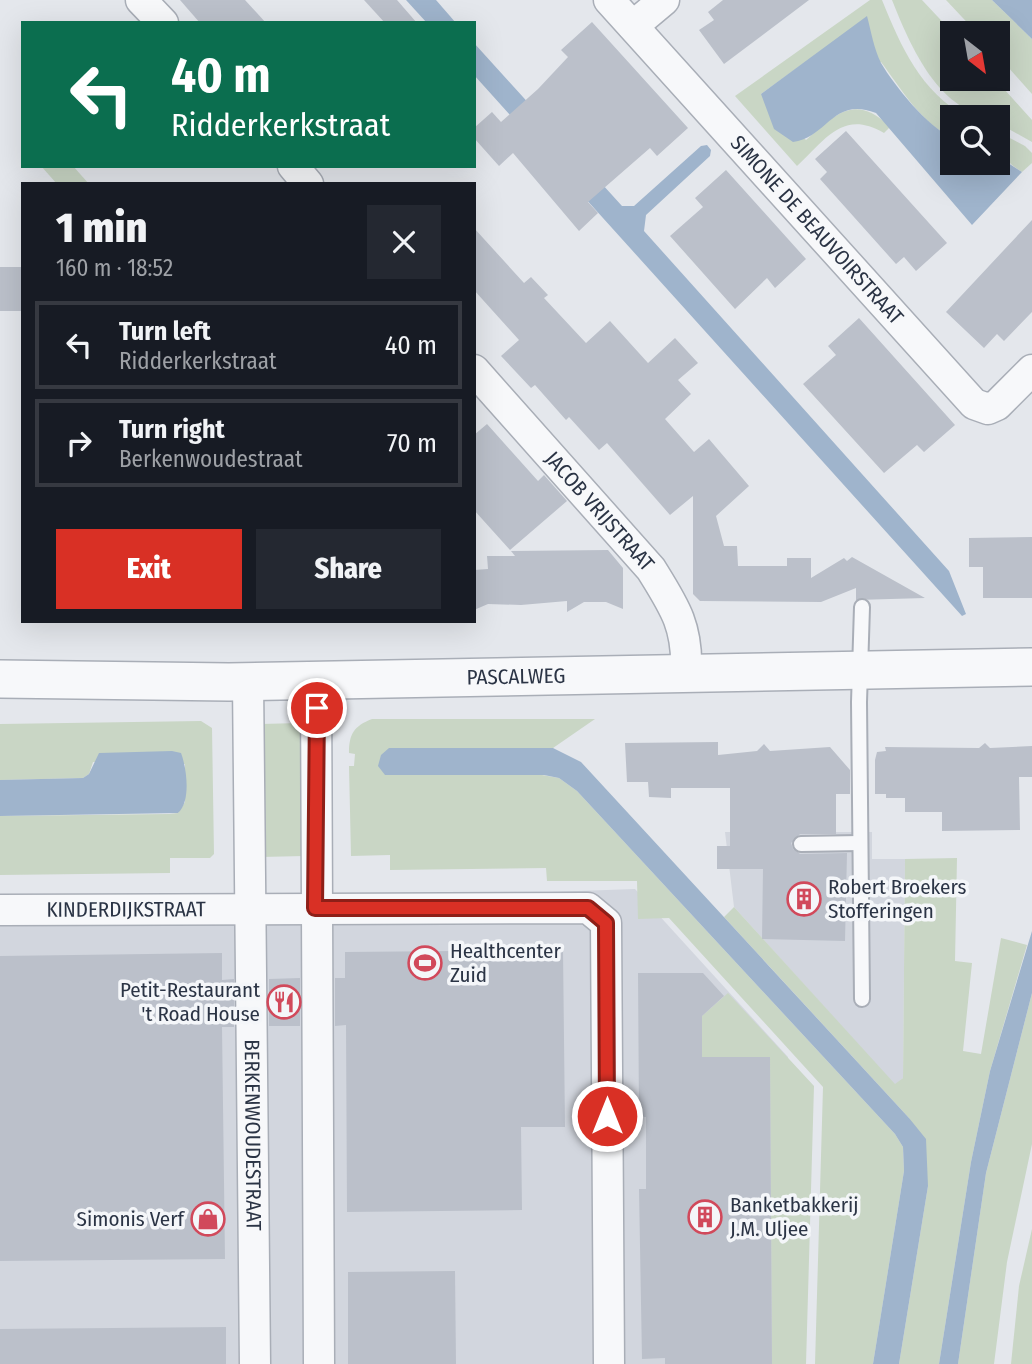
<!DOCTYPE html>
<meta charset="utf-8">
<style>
body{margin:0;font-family:"Fira Sans Condensed",sans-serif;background:#242831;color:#f1f3f6;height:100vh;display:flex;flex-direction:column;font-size:26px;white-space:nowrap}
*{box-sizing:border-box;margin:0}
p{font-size:23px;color:#9ea1a6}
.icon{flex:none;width:38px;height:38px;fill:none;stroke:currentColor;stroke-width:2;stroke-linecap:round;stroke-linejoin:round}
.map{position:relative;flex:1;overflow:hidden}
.drawer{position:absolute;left:21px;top:182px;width:455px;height:441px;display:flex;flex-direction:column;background:#171b24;border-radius:0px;box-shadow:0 7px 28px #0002}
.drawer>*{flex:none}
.guide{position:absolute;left:21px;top:21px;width:455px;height:147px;border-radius:0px;box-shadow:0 7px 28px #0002;background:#0b6e4f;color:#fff;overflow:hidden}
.needle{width:46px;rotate:149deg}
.buttons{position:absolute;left:940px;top:21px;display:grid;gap:14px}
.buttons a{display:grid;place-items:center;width:70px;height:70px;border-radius:0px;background:#171b24;box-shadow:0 7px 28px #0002;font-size:35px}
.pin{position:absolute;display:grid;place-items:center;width:60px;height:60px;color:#fff;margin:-30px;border:4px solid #fff;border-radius:50%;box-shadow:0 2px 7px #0007}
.me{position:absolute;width:77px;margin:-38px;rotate:0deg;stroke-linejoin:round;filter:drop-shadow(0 0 5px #0008)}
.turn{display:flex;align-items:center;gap:24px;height:147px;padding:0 35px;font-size:32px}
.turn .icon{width:91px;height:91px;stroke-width:2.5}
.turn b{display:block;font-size:49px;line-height:60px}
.round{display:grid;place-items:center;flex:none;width:74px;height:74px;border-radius:0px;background:#242831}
.summary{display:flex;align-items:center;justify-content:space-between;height:119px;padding:0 35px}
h1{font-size:42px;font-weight:800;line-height:52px}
.primary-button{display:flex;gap:14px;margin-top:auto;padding:14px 35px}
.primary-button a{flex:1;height:80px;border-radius:0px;background:#d93025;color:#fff;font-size:28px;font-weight:800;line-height:80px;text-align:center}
.primary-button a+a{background:#242831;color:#f1f3f6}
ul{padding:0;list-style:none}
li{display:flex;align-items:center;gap:21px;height:88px;margin:0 14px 10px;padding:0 21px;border:4px solid #363941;border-radius:0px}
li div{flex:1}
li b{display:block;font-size:26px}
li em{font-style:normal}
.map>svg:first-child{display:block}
.built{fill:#d2d6de}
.green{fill:#c9d6c5}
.water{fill:#9fb4cc}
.building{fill:#bbc0ca}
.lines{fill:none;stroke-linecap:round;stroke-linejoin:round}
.service-casing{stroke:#a9aeb7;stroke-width:18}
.minor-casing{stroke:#a9aeb7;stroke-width:33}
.tertiary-casing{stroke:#a9aeb7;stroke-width:40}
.service{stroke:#f7f8fa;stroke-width:14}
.minor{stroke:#f7f8fa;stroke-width:30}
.tertiary{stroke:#f7f8fa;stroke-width:37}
.route-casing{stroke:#8d1f18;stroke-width:18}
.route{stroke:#d93025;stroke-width:12}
.labels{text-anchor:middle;stroke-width:7;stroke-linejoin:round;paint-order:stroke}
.street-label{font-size:21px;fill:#2b3445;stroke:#f4f6f9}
.poi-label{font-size:21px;fill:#2b3445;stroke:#f4f6f9;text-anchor:start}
</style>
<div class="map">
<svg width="1032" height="1364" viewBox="0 0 1032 1364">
<rect width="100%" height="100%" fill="#e4e7ec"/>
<g class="built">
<polygon points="725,832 872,832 872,859 905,859 903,1078 895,1085 734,907"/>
<polygon points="635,889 788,1057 796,1364 0,1364 0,912"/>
</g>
<g class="green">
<path d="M870 0H882C901 47 921 92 967 117H952V137C922 125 900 87 881 62L804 63 761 94 806 140C836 114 855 93 890 127L884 133C843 109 826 139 797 166L735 96Z"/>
<path d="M892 0H922L953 33 952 79H995L1032 120V142L998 123V117C940 117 910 45 892 0Z"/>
<polygon points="946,0 992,0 1032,39 1032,94 998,56 998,33 977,33"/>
<path d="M998 132 1025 146 1032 153V163L1022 172C1005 161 998 153 998 132Z"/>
<polygon points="41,166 73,166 89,184 57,184"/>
<path d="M372 719H595L553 748H389L559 778 577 791 895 1134 903 1147 904 1171 873 1364H815L823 1087 669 918 638 919 637 881H547L546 868 390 870V855L351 856 349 766H354L355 754 349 753C349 734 354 726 372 719Z"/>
<polygon points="201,721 212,728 214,854 210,858 170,858 170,873 0,875 0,816 169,814 178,813 185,802 185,764 93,762 89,774 83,778 0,780 0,724"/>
<polygon points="301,723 304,856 261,857 260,724"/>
<polygon points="957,858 955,961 972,963 963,1051 981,1054 1001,938 1027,945 990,1071 971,1162 939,1364 899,1364 928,1186 909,1118 724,917 734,907 895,1084 903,1078 905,859"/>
<polygon points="728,993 814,1086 806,1364 772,1364 770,1057 702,1057 702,1016"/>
<polygon points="1032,993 1032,1144 1007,1262 994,1364 958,1364 986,1173"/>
<polygon points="1032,1229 1032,1364 1011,1364 1019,1286"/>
</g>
<g class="water">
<polygon points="406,0 436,0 456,23 427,23"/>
<polygon points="992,0 1032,0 1032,39"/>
<path d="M867 16C871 31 874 49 881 63 894 85 928 128 952 137V163H998V148L1001 147 1008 163 1022 172 972 225 876 113C833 96 828 137 793 142L774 129 761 94Z"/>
<polygon points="474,43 622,206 634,206 701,146 707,145 711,150 710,156 646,215 644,231 949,571 966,614 962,616 474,75"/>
<polygon points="389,748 553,748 581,762 909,1118 926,1139 928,1186 899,1364 873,1364 904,1171 903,1147 895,1134 577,791 559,778 544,775 385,775 378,766 381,755"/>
<path d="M172 751 181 753C187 769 191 802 178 813L0 816V780L83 778 89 774 99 753Z"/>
<polygon points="1032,931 1032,993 986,1173 958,1364 939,1364 971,1162 990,1071"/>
</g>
<g class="building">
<polygon points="180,0 245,0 266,23 200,23"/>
<polygon points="364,0 397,0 417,23 385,23"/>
<polygon points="723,0 809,0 724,64 699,30 714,20 708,12"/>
<polygon points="592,22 688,128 657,156 650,148 588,202 598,213 579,231 513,153 499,166 474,138 474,128 492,112 501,122 538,89 568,57 561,50"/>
<polygon points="846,131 947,243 916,271 904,257 896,264 820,179 827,172 815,159"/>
<polygon points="726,170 806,259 775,288 767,278 735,309 670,236 703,207 695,198"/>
<polygon points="1032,220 1032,312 1004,341 997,334 984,348 946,312"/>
<polygon points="474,228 524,283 531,277 548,295 544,298 586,343 610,321 648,363 675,338 698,363 678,380 691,394 665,419 694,452 709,439 749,486 716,516 724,546 737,546 738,566 787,566 787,558 811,558 811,578 844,558 847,561 852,557 925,598 856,600 856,588 821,602 700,601 693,594 693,496 670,515 607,443 599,450 569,417 566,420 535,385 531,388 501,356 519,340 474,290"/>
<rect x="0" y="267" width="23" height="44"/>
<polygon points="859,318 955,425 924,452 917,445 884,473 803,384 836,355 828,346"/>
<polygon points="487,424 538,481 544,475 567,501 510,550 474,510 474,435"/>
<polygon points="1032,537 1032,598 983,598 983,567 969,567 969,538"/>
<polygon points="608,550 623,568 623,609 606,602 584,602 567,612 567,601 521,605 488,604 474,610 474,570 488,569 487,556 515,556 511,551"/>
<polygon points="718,742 718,755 757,751 764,744 770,751 830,747 850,770 850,794 836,794 836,834 800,834 791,843 793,849 800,854 847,853 845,941 762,939 763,869 717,869 717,846 730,846 730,788 671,788 671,798 649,797 648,782 627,782 625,743"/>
<polygon points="985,743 990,748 1032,746 1032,777 1019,777 1020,830 942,831 942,812 905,812 905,798 886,798 886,794 875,794 875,760 877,752 886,751 885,747 979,748"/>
<polygon points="563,950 565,1127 521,1127 522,1210 347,1212 346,1025 335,1026 335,978 345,978 345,952"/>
<polygon points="222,953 222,980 234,979 234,1027 222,1027 225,1259 0,1261 0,956"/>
<polygon points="638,973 703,973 724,996 702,1016 702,1057 770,1057 772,1364 665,1364 665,1358 642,1359 639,1189 646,1189 646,1117 639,1117"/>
<polygon points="300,978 300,1026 269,1026 269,979"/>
<polygon points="455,1271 456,1364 348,1364 348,1272"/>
<polygon points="226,1327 226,1364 0,1364 0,1329"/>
</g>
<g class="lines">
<defs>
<g id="service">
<polyline points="862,607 859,702 862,999"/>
<polyline points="801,844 860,843"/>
</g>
<g id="minor">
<polyline points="141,0 163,23"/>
<path id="s1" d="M609 0 974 404 988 409 997 405 1032 370"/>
<polyline points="633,26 664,0"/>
<polyline points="293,166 308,184"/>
<path id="s2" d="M474 370 651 569C674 606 688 626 686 671"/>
<polyline points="316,680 319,1364"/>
<path id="s3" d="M248 682 255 1364"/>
<path id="s4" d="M0 910 588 908 606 923 609 1364"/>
</g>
<g id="tertiary">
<path id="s5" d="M0 679 229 682 1032 667"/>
</g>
</defs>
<use href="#service" class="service-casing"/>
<use href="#minor" class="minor-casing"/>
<use href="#tertiary" class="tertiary-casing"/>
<use href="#service" class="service"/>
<use href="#minor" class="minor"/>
<use href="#tertiary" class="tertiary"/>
</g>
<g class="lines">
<defs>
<polyline id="route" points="317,708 315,908 588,908 606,923 607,1116"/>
</defs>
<use href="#route" class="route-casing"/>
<use href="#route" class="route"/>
</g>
<defs>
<symbol id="building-ring" viewBox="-11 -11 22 22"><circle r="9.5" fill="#f4f6f9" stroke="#d1495b" stroke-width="1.5"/><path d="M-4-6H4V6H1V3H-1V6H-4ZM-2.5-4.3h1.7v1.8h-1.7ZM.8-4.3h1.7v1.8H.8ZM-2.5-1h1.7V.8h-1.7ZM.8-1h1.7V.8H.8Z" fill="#d1495b"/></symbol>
<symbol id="stadium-ring" viewBox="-11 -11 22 22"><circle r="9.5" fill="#f4f6f9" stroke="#d1495b" stroke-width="1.5"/><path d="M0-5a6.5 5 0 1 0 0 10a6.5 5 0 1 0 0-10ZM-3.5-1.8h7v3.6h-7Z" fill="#d1495b"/></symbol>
<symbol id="restaurant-ring" viewBox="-11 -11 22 22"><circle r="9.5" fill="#f4f6f9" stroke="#d1495b" stroke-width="1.5"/><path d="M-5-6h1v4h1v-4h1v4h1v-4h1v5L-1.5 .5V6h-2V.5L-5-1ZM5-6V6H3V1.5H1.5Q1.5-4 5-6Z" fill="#d1495b"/></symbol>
<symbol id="shop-ring" viewBox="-11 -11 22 22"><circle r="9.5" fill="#f4f6f9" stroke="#d1495b" stroke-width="1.5"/><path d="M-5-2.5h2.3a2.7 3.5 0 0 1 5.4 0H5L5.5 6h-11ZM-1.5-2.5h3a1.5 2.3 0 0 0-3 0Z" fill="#d1495b"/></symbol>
</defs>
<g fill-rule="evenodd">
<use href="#building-ring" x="785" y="880" width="38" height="38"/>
<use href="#stadium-ring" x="406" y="944" width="38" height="38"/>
<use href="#restaurant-ring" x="265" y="983" width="38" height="38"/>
<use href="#building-ring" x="686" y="1198" width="38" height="38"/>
<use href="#shop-ring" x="189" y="1200" width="38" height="38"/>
</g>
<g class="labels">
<g class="street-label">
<text dy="7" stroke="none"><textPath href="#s1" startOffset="310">SIMONE DE BEAUVOIRSTRAAT</textPath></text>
<text dy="7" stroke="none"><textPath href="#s2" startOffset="189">JACOB VRIJSTRAAT</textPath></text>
<text dy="7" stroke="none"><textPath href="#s5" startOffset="516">PASCALWEG</textPath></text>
<text dy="7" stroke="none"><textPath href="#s4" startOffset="126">KINDERDIJKSTRAAT</textPath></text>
<text dy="7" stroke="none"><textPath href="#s3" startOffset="453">BERKENWOUDESTRAAT</textPath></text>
</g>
<g class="poi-label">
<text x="828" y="894">Robert Broekers<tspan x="828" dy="24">Stofferingen</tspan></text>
<text x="450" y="958">Healthcenter<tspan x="450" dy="24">Zuid</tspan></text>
<text x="260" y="997" text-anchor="end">Petit-Restaurant<tspan x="260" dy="24">'t Road House</tspan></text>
<text x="730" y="1212">Banketbakkerij<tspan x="730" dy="24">J.M. Uljee</tspan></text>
<text x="184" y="1226" text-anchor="end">Simonis Verf</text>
</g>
</g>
</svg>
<div class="buttons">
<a><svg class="needle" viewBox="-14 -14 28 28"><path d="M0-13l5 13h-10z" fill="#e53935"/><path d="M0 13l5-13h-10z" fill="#9ea1a6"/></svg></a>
<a><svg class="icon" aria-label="search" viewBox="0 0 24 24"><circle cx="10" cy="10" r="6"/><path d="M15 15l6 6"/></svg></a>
</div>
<div class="pin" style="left:317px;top:708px;background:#d93025"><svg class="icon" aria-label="arrive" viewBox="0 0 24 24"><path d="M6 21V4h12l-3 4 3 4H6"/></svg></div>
<svg class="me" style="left:607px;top:1116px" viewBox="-20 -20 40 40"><circle r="17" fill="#d93025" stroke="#fff" stroke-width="3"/><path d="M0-11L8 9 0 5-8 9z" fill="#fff"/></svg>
<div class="guide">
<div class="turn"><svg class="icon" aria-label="left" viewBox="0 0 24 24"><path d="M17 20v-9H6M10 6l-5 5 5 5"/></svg><div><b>40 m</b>Ridderkerkstraat</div></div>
</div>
<section class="drawer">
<div class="summary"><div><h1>1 min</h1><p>160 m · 18:52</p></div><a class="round"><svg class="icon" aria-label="close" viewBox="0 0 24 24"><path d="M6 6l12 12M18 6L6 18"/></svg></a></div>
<ul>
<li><svg class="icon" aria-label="left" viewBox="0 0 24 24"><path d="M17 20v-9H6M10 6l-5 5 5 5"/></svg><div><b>Turn left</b><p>Ridderkerkstraat</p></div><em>40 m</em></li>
<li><svg class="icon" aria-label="right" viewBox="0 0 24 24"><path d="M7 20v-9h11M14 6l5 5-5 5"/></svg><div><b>Turn right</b><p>Berkenwoudestraat</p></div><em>70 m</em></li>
</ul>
<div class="primary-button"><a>Exit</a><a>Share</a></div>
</section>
</div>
